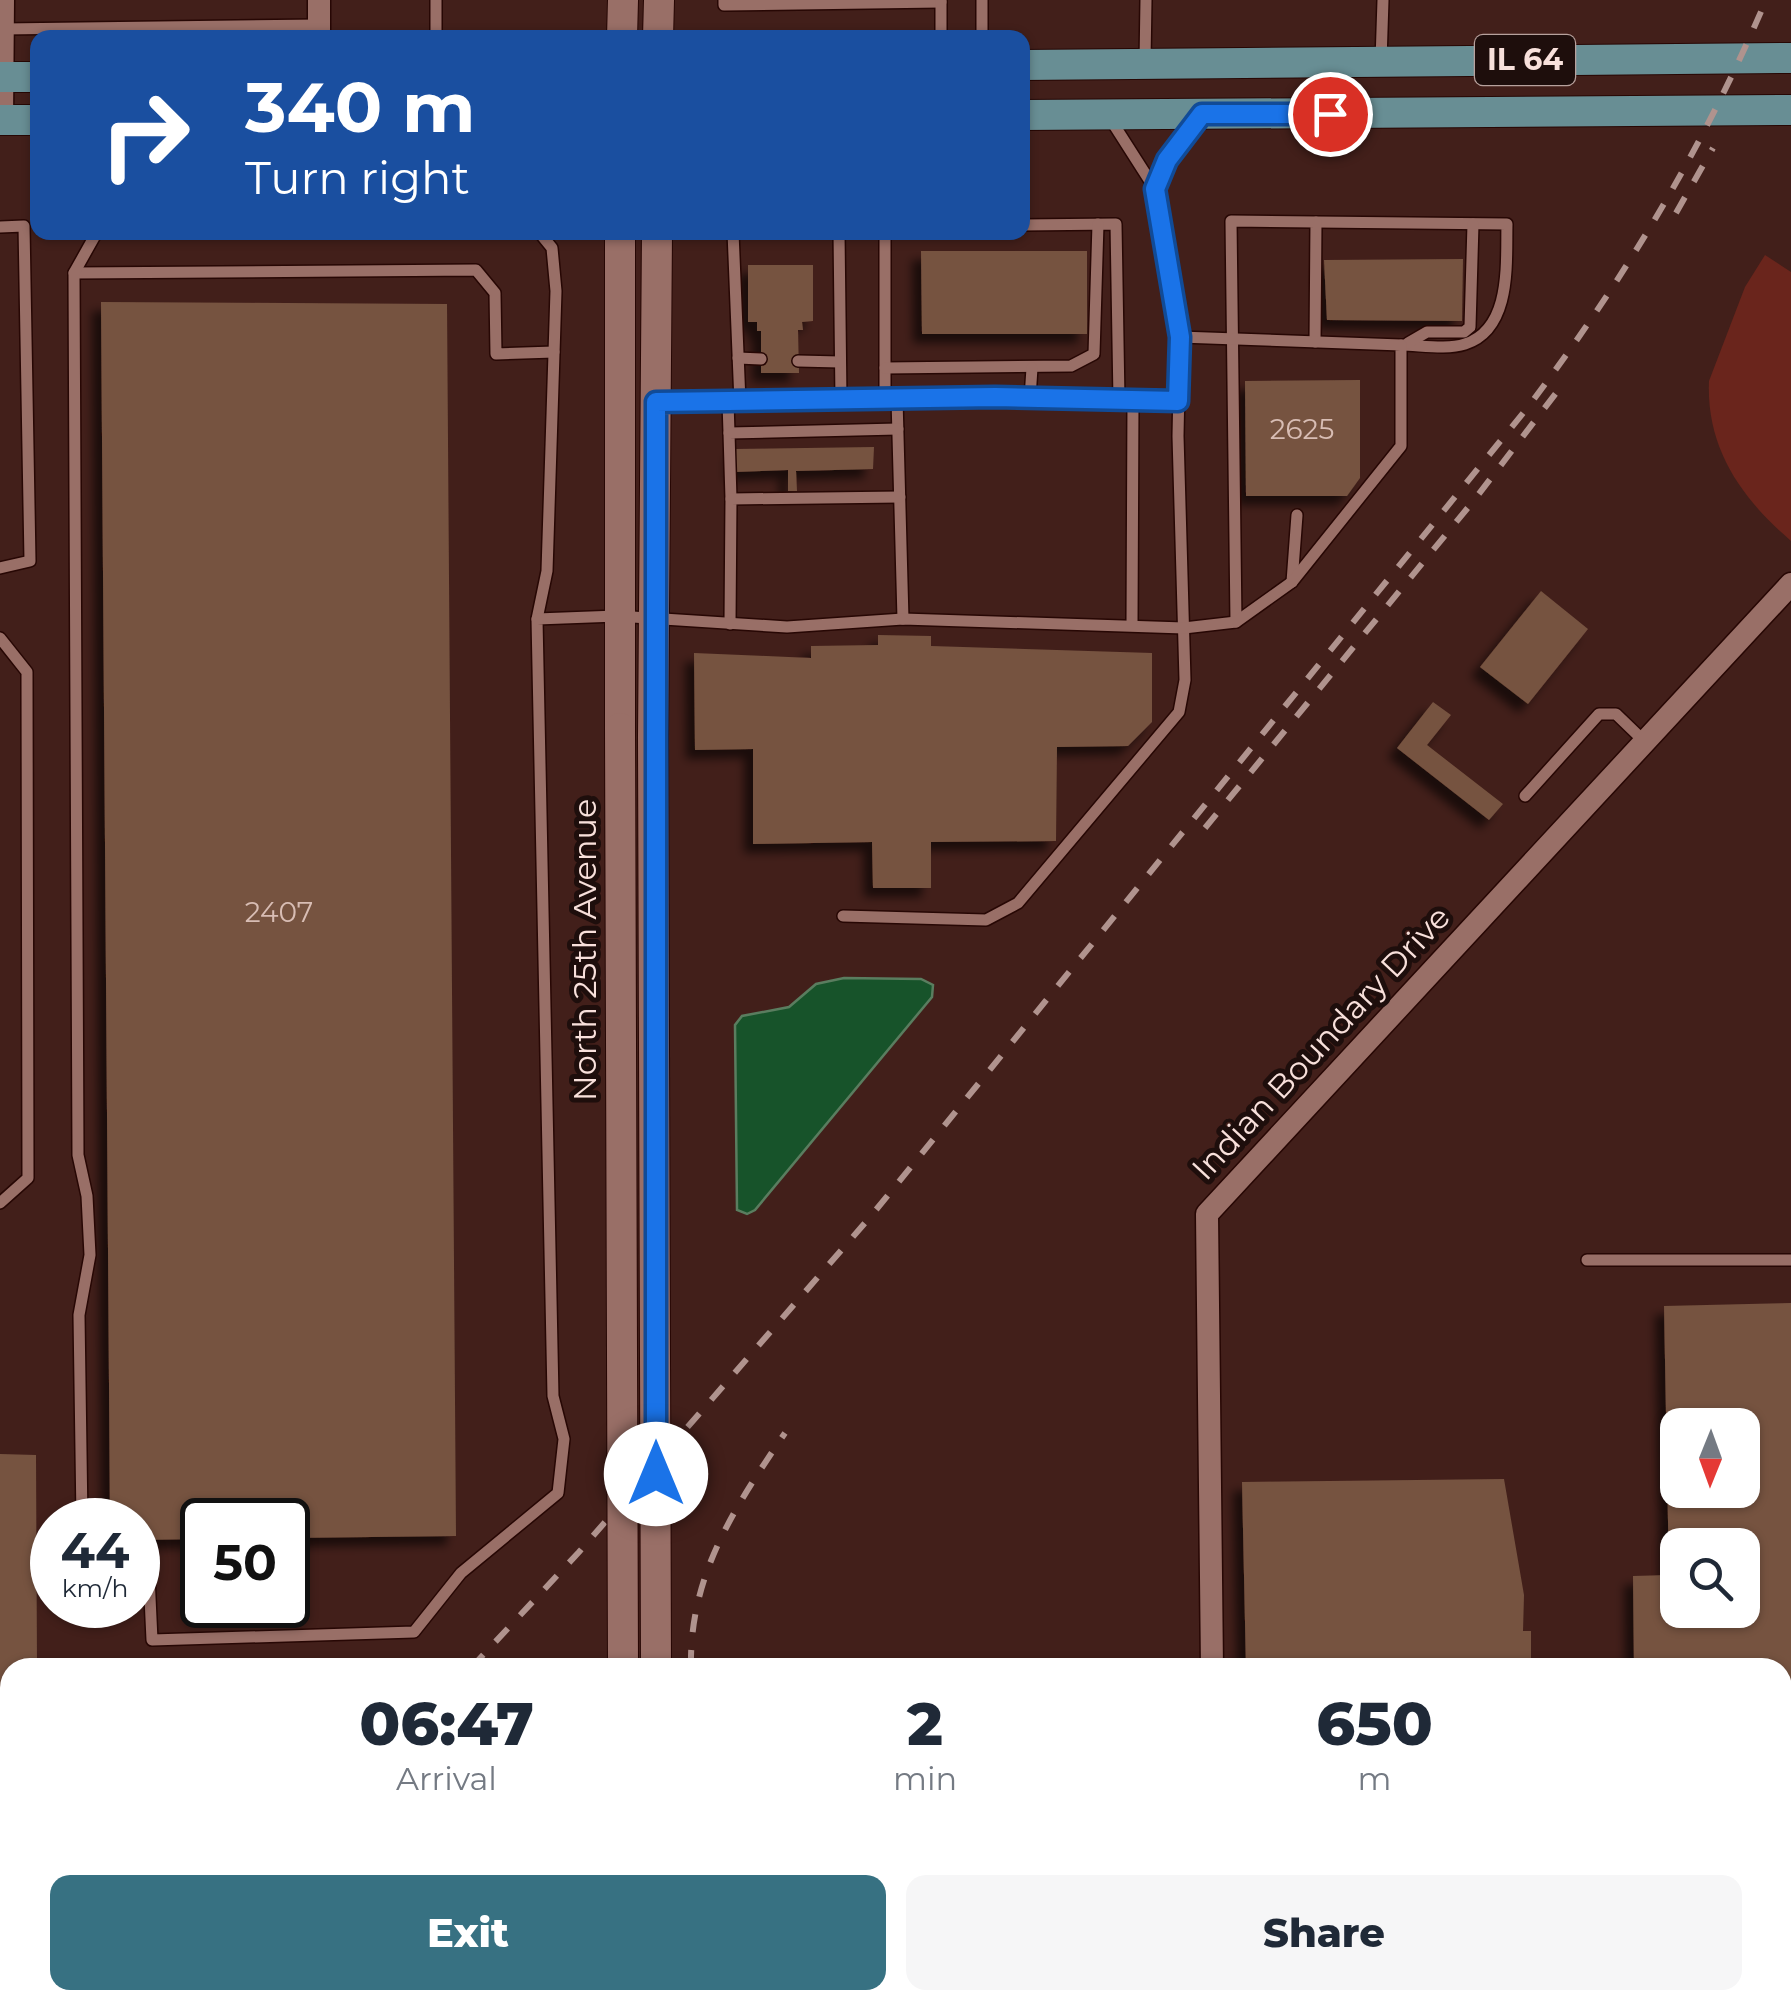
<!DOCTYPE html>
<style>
body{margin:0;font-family:Montserrat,sans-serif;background:#f6f6f7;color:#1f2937;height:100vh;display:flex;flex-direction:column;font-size:38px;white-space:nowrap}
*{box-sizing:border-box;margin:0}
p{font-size:32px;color:#747a83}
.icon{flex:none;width:55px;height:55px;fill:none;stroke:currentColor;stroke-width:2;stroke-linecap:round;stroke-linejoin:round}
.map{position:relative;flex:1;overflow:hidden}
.details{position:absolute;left:0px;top:1658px;width:1792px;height:352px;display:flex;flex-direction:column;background:#fff;border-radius:30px 30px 0 0;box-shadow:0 2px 8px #0004}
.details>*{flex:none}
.hud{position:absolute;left:30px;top:30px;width:1000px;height:210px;border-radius:20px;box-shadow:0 2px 8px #0004;background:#1a4fa0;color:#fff;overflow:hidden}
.needle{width:65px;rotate:181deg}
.fabs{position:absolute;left:1660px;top:1408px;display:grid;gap:20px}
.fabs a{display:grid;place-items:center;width:100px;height:100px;border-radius:20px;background:#fff;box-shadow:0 2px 8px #0004;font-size:50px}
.speed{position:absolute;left:30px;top:1498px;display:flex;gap:20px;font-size:50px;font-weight:700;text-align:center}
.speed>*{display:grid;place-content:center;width:130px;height:130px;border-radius:50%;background:#fff;box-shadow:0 2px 8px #0004;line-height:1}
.speed small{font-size:25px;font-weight:400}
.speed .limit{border:5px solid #111;border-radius:15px;background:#fff;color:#111}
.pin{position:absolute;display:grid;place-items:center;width:85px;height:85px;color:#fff;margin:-42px;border:5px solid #fff;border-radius:50%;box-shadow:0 2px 10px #0007}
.me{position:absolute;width:110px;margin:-55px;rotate:0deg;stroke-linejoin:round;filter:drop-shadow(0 0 8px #0008)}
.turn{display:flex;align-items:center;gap:35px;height:210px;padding:0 50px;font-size:45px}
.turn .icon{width:130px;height:130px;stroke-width:2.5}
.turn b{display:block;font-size:70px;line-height:85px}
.eta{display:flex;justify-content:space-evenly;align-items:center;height:170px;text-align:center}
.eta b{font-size:60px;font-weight:800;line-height:70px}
.primary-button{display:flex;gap:20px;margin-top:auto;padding:20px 50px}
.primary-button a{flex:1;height:115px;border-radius:20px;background:#377182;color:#fff;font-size:40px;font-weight:800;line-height:115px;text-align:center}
.primary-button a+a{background:#f6f6f7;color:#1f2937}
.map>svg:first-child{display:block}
.garden{fill:#6a251c}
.water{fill:#17532a;stroke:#5a7d5f;stroke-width:2.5}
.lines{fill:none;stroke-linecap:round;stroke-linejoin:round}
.stream{stroke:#5a7d5f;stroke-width:6}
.building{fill:#765340;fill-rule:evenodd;filter:url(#shadow)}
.lane-casing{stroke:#270704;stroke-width:14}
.street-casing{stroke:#270704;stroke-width:25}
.secondary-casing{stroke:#270704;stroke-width:32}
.primary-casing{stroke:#270704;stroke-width:32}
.lane{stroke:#996f67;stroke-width:11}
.street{stroke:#996f67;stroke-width:22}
.secondary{stroke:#996f67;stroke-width:30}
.primary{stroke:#688e94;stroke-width:30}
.rail{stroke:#b0938e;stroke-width:6;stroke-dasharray:18 18;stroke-linecap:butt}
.secondary-bridge-casing{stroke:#270704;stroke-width:32;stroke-linecap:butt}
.secondary-bridge{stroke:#996f67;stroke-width:30}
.route-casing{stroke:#114b97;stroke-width:25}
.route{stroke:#1a73e8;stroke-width:18}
.labels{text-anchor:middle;stroke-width:10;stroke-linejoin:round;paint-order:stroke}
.number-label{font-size:28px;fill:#d8bdb4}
.shield{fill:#1e0e0c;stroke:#b7a19d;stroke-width:2.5}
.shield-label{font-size:30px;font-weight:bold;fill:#f8e0db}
.street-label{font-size:32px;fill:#f8e0db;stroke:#1e0e0c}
</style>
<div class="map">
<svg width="1791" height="2008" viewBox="0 0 1791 2008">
<defs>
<filter id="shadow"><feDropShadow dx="-9" dy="9" stdDeviation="5" flood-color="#0009"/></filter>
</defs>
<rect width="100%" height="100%" fill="#421f1a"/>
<path class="garden" d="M1765 255 1791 272V541C1742 499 1706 449 1709 381L1745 287Z"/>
<polygon class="water" points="844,978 921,979 933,985 932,997 755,1210 747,1214 737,1210 735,1025 742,1016 789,1007 816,984"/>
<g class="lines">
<polyline class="stream" points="1118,2000 1121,2008"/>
</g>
<g class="building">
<polygon points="921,251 1087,251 1087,334 922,334"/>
<polygon points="1463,259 1462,321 1327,320 1324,260"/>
<polygon points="748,265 813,265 813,321 802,322 803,330 798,330 799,373 761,373 761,331 757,331 757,322 748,322"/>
<polygon points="101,302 447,304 456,1536 288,1538 288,1520 202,1520 202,1539 138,1540 138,1520 110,1520"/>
<polygon points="1360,380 1360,478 1347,496 1246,496 1245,381"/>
<polygon points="874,447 873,469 796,471 797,491 788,491 788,470 735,472 735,449"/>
<polygon points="1541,591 1588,629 1528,704 1480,667"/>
<polygon points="878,635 931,636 931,646 1152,653 1152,722 1128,746 1057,747 1056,841 931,842 931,888 873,888 872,842 753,844 753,749 695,750 694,653 811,658 811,646 878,645"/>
<polygon points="1433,702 1451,715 1427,745 1503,804 1489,820 1397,748"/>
<path d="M1791 1303V1730H1782V1668H1634L1633 1576 1669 1575 1664 1306ZM1678 1425H1742V1490H1678ZM1678 1545H1742V1610H1678Z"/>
<polygon points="0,1454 36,1455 37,1668 10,1668 10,1866 0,1866"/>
<polygon points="1504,1479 1524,1595 1523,1631 1531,1631 1531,1668 1246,1668 1242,1482"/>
<polygon points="1782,1803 1791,1803 1791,2008 1568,2008 1568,2000 1782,2000"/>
<polygon points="738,2000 1065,2000 1070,2008 739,2008"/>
</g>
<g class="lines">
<defs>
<g id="lane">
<polyline points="724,0 724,5 941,2"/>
<polyline points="3,29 319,25"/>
<polyline points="436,38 436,0"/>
<polyline points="941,38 941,0"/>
<polyline points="982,38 982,0"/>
<polyline points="1145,61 1146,0"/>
<polyline points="1381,61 1383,0"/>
<polyline points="1155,189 1167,160 1200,117"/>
<path d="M1316 222 1507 224C1506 263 1512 329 1465 344 1447 350 1419 345 1401 345"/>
<polyline points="1022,225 1116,224 1119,400"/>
<polyline points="0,227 24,226 30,561 0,568"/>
<polyline points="733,232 740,402"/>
<polyline points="839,232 841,400"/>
<polyline points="885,232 885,399"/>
<polyline points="74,273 476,270 495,293 496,354 554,352"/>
<polyline points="1408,343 1427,332 1464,332 1470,327 1473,224"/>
<polyline points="738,358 761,359"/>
<polyline points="798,361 840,362"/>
<polyline points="885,368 1071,366 1094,354 1098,224"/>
<polyline points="1030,398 1032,368"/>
<polyline points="897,399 903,619"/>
<polyline points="656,401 995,397 1178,401"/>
<polyline points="728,402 729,433"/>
<polyline points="731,499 729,433 898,429"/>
<polyline points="1292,582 1297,515"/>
<polyline points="537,619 547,571 556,291 552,248 539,232"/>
<polyline points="1236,622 1231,221 1316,222 1315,342"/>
<polyline points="730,624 731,499 900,497"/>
<polyline points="1132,624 1133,400"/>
<polyline points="0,638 27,672 28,1178 0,1203"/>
<polyline points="1525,796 1599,714 1616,714 1645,742"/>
<polyline points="843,916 986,920 1018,903 1179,712 1185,680 1178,436 1180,337 1168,246 1155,189 1109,117"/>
<polyline points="1587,1260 1791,1260"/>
<polyline points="82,1520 79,1315 90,1255 87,1196 78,1155 74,273 97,232"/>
<polyline points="138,1574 149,1576 152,1640 414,1632 461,1573 558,1493 564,1439 553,1396 537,619 617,616 787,627 903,619 1184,628 1236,622 1292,582 1401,446 1401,345 1180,337"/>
<polyline points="1782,1767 1791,1767"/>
<polyline points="720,2000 720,2008"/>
<polyline points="1264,2000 1264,2008"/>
<polyline points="1370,2000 1370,2008"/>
<polyline points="1442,2000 1442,2008"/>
</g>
<g id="street">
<polyline points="319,38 319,0"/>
<polyline points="2,120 3,0"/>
<polyline points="1212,1668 1207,1214 1791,584"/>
</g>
<g id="secondary">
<polyline points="622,38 623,0"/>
<polyline points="658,38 659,0"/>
<polyline points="620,728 620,232"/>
<polyline points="653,737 657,232"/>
<polyline points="624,2000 624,2008"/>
<polyline points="657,2000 657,2008"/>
</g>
<g id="primary">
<polyline points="1022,65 1791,58"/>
<polyline points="0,77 38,77"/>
<polyline points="1022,115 1791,110"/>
<polyline points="0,120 38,120"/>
</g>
</defs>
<use href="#lane" class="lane-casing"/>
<use href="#street" class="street-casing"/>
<use href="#secondary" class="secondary-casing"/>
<use href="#primary" class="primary-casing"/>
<use href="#lane" class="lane"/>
<use href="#street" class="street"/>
<use href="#secondary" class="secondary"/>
<use href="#primary" class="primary"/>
<g class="rail">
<polyline points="1676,213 1713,148"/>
<polyline points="1205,828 1475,499 1566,380"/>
<path d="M471 1668 579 1552 871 1216 1528 407C1626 277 1702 150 1766 0"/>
<path d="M691 1668C689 1575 735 1507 785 1433"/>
<polyline points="695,2000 695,2008"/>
<polyline points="154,2008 162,2000"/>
</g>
<defs>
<g id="secondary-bridge">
<polyline points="620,728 623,1668"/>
<polyline points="653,737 656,1668"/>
</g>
</defs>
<use href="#secondary-bridge" class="secondary-bridge-casing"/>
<use href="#secondary-bridge" class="secondary-bridge"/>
</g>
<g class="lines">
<defs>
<polyline id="route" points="656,1474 656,402 995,397 1178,401 1180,337 1155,189 1167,160 1202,114 1330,114"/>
</defs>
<use href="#route" class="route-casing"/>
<use href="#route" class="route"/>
</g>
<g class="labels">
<g class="number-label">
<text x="1302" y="439">2625</text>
<text x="279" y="922">2407</text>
</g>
<rect class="shield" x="1475" y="35" width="100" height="50" rx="8"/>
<g class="shield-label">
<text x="1525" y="70">IL 64</text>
</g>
<g class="street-label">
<text transform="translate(585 950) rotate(-90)" y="11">North 25th Avenue</text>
<text transform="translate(1321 1043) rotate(-47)" y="11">Indian Boundary Drive</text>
</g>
</g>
</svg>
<div class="fabs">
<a><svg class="needle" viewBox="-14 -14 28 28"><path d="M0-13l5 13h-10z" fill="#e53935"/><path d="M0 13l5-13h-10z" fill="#747a83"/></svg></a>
<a><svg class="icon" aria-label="search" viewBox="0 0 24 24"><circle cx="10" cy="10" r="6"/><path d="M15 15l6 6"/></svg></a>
</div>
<div class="speed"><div>44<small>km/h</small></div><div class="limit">50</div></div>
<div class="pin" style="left:1330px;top:114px;background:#d93025"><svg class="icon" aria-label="arrive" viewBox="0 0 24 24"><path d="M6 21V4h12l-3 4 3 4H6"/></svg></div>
<svg class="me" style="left:656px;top:1474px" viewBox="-20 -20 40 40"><circle r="19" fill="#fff"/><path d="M0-13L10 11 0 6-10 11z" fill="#1a73e8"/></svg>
<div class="hud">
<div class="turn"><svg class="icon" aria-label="right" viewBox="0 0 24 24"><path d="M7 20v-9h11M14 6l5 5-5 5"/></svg><div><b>340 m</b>Turn right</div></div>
</div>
<section class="details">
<div class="eta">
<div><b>06:47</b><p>Arrival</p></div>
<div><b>2</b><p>min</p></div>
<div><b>650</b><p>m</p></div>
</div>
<div class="primary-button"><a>Exit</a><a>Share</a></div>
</section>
</div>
